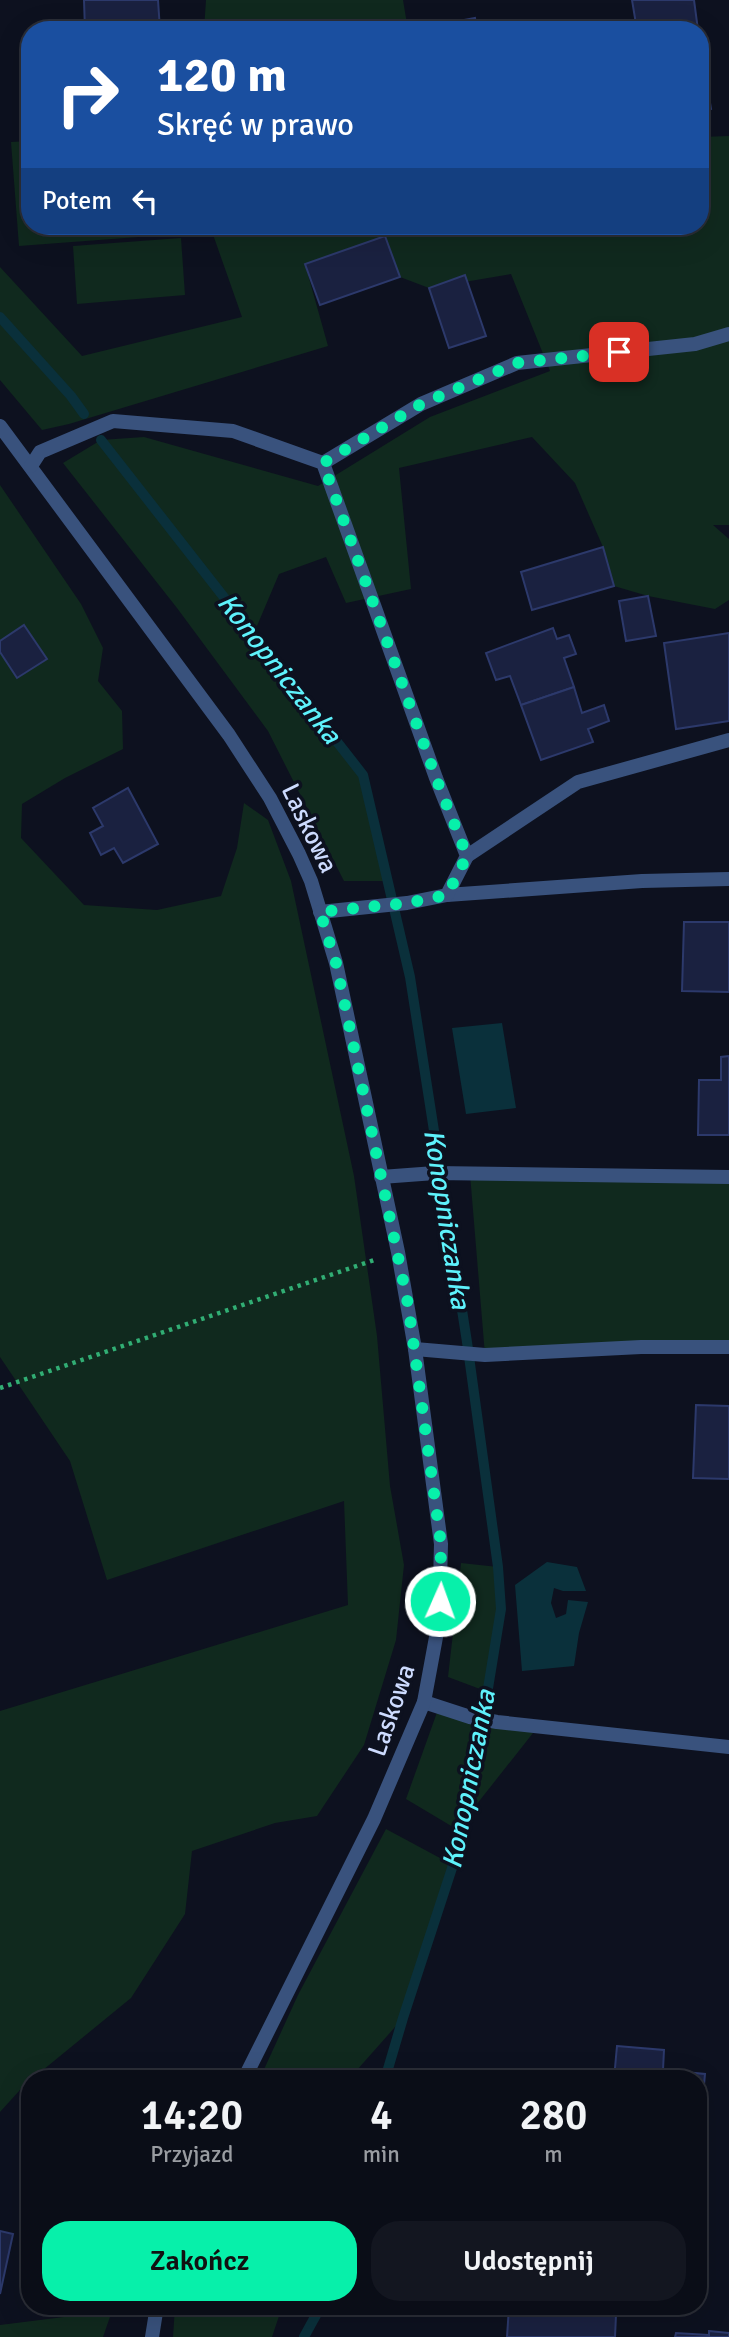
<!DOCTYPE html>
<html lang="pl">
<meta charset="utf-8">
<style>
body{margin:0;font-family:Signika,sans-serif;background:#131620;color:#f1f3f6;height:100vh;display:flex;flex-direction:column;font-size:26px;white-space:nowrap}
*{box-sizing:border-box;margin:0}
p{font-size:23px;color:#999ca1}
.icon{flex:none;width:38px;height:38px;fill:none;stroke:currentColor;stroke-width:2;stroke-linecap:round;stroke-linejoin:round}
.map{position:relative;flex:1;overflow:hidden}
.side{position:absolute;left:21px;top:2070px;width:686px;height:245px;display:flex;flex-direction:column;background:#0a0d17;border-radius:28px;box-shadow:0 7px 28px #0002,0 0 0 2px #2a2d36}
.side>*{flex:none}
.hud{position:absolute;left:21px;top:21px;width:688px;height:214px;border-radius:28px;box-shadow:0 7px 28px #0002,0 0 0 2px #2a2d36;background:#1a4fa0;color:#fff;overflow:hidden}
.pin{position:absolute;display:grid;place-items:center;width:60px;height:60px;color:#fff;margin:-30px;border-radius:14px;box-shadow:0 4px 10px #0006}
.me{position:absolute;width:77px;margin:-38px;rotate:2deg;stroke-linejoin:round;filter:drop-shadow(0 0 5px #0008)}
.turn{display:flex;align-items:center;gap:24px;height:147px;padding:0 21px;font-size:32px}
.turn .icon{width:91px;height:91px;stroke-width:2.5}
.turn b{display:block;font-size:49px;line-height:60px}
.then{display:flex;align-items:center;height:66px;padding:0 21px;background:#0003;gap:14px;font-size:26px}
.eta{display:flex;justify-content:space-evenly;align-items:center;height:119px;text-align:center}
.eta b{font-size:42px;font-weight:600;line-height:49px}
.primary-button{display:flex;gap:14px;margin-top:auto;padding:14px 21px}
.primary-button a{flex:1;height:80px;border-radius:28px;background:#07f0aa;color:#111;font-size:28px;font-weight:600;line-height:80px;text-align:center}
.primary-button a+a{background:#131620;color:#f1f3f6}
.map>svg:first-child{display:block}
.green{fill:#10291e}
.water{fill:#0a303b}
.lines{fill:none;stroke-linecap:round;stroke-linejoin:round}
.stream{stroke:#0a303b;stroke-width:10}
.building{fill:#1a2140;stroke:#2c396b;stroke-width:2}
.path{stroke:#31ae74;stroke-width:4.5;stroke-dasharray:3.5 5;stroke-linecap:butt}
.lane{stroke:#39527d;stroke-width:14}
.street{stroke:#39527d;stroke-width:14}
.route{stroke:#07f0aa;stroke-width:12;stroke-dasharray:0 21.6}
.labels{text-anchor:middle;stroke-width:7;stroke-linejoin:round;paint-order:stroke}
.street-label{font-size:26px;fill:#cddbfe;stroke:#0d111f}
.water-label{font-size:28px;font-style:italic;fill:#5ef1fb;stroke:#0d111f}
</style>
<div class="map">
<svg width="729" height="2337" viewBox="0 0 729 2337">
<rect width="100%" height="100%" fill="#0d111f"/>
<g class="green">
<polygon points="206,0 403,0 408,30 204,30"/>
<polygon points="729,136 729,525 713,525 729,539 729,600 715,609 648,596 614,586 603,547 575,483 532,437 399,468 411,589 346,603 326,557 279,574 254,633 363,775 388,881 344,881 268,731 177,608 63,463 101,440 144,437 318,486 430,417 550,371 511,274 429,288 400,277 385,236 305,264 328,346 69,424 42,430 0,380 0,267 82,356 242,317 210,226 700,226 700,137"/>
<polygon points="30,141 30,226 205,226 205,232 19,246 11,142"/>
<polygon points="181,238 185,295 77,304 73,246"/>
<polygon points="0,485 81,604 103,648 98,681 122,711 123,749 65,778 22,804 21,838 84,905 157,910 221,896 237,848 244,803 268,820 291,881 354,1176 377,1336 390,1486 404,1565 396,1640 364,1745 317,1816 275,1823 192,1851 185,1914 131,1998 32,2079 30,2079 0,2112 0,1711 348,1605 344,1501 107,1580 70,1461 0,1357"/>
<polygon points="470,1174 729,1180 729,1352 485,1355"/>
<polygon points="461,1563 498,1567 501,1609 488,1692 448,1677"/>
<polygon points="440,1704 533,1733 469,1814 463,1833 406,1799"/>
<polygon points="386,1829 453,1865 403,2018 349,2079 268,2079 261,2076 298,1995"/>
<polygon points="175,2307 175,2306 282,2307 272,2337 173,2337"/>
<polygon points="112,2311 103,2337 0,2337 0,2325"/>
</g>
<g class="water">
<polygon points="502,1023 516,1108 466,1114 452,1028"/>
<polygon points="547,1562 577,1567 586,1591 563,1591 554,1588 551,1603 556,1618 566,1614 568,1600 588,1602 579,1633 574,1666 522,1671 515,1585"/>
</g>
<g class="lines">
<g class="stream">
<polyline points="0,317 71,396 84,414"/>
<polyline points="101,440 363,775 410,977 467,1342 498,1567 501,1609 481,1731 453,1865 403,2018 385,2079"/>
<polyline points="304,2337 321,2306"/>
</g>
</g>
<g class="building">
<polygon points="84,0 158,0 160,30 85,30"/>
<polygon points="632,0 694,0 698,30 637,30"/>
<polygon points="475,18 477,30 416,30 416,29"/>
<polygon points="700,40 711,109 700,111"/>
<polygon points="385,236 400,277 320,305 305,264"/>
<polygon points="465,275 486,336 449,348 429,288"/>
<polygon points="603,547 614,586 532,610 521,572"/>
<polygon points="648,596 656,636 626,641 619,601"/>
<polygon points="24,625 47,659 17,678 0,652 0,641"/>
<polygon points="553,628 557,639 569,635 576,654 564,658 574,687 521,705 510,676 496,680 486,653"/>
<polygon points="729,633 729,721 676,729 664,643"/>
<polygon points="574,687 582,713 604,705 609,721 588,729 593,742 541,760 521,705"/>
<polygon points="128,788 158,844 123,863 114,848 101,855 90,833 103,826 93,808"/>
<polygon points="684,922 729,922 729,992 682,991"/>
<polygon points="729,1056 729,1135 698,1135 699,1080 721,1080 721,1057"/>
<polygon points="696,1405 729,1406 729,1479 693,1478"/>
<polygon points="617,2046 664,2050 663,2070 705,2074 699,2138 698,2079 614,2079"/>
<polygon points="0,2231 13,2234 0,2294"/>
<polygon points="509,2307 616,2315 615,2337 507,2337"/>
<polygon points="709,2331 729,2333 729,2337 675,2337 676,2333 709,2335"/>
</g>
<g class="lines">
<polyline class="path" points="0,1388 374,1260"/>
<g class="lane">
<polyline points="323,463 421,404 517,363 695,344 729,334"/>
<polyline points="467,856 578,782 729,740"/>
<polyline points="447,895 642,881 729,879"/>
<polyline points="381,1177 435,1173 729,1177"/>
<polyline points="415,1349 485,1355 641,1347 729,1347"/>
<polyline points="424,1702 470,1717 497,1722 729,1747"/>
</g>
<g class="street">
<polyline points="0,426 229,735 270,798 299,854 311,881 336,963 398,1252 415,1349 441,1544 439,1621 424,1702 374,1819 244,2079"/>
<polyline points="31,466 40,452 113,421 233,431 323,463 436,778 467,856 447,895 407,903 320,912"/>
<polyline points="152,2337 157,2306"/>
</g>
</g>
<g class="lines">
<polyline class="route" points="440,1601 441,1544 408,1304 336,963 320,912 407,903 447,895 467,856 436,778 323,463 421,404 517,363 619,352"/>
</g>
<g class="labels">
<g class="street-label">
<text transform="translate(310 828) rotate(64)" y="9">Laskowa</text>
<text transform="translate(391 1710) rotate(-71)" y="9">Laskowa</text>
</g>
<g class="water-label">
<text transform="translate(280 668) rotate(52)" y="10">Konopniczanka</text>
<text transform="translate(448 1219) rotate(81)" y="10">Konopniczanka</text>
<text transform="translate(468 1779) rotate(-79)" y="10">Konopniczanka</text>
</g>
</g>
</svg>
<div class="pin" style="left:619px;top:352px;background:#d93025"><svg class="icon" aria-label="arrive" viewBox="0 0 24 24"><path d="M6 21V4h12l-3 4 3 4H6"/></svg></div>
<svg class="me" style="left:440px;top:1601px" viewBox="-20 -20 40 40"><circle r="17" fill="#07f0aa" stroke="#fff" stroke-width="3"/><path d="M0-11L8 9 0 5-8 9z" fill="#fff"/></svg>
<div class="hud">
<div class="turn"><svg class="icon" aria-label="right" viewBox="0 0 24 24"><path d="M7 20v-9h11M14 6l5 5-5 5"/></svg><div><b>120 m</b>Skręć w prawo</div></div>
<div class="then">Potem<svg class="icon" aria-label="left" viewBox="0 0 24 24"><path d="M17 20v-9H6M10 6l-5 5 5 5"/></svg></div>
</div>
<section class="side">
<div class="eta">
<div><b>14:20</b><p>Przyjazd</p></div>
<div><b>4</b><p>min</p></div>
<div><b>280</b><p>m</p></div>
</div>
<div class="primary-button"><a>Zakończ</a><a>Udostępnij</a></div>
</section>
</div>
